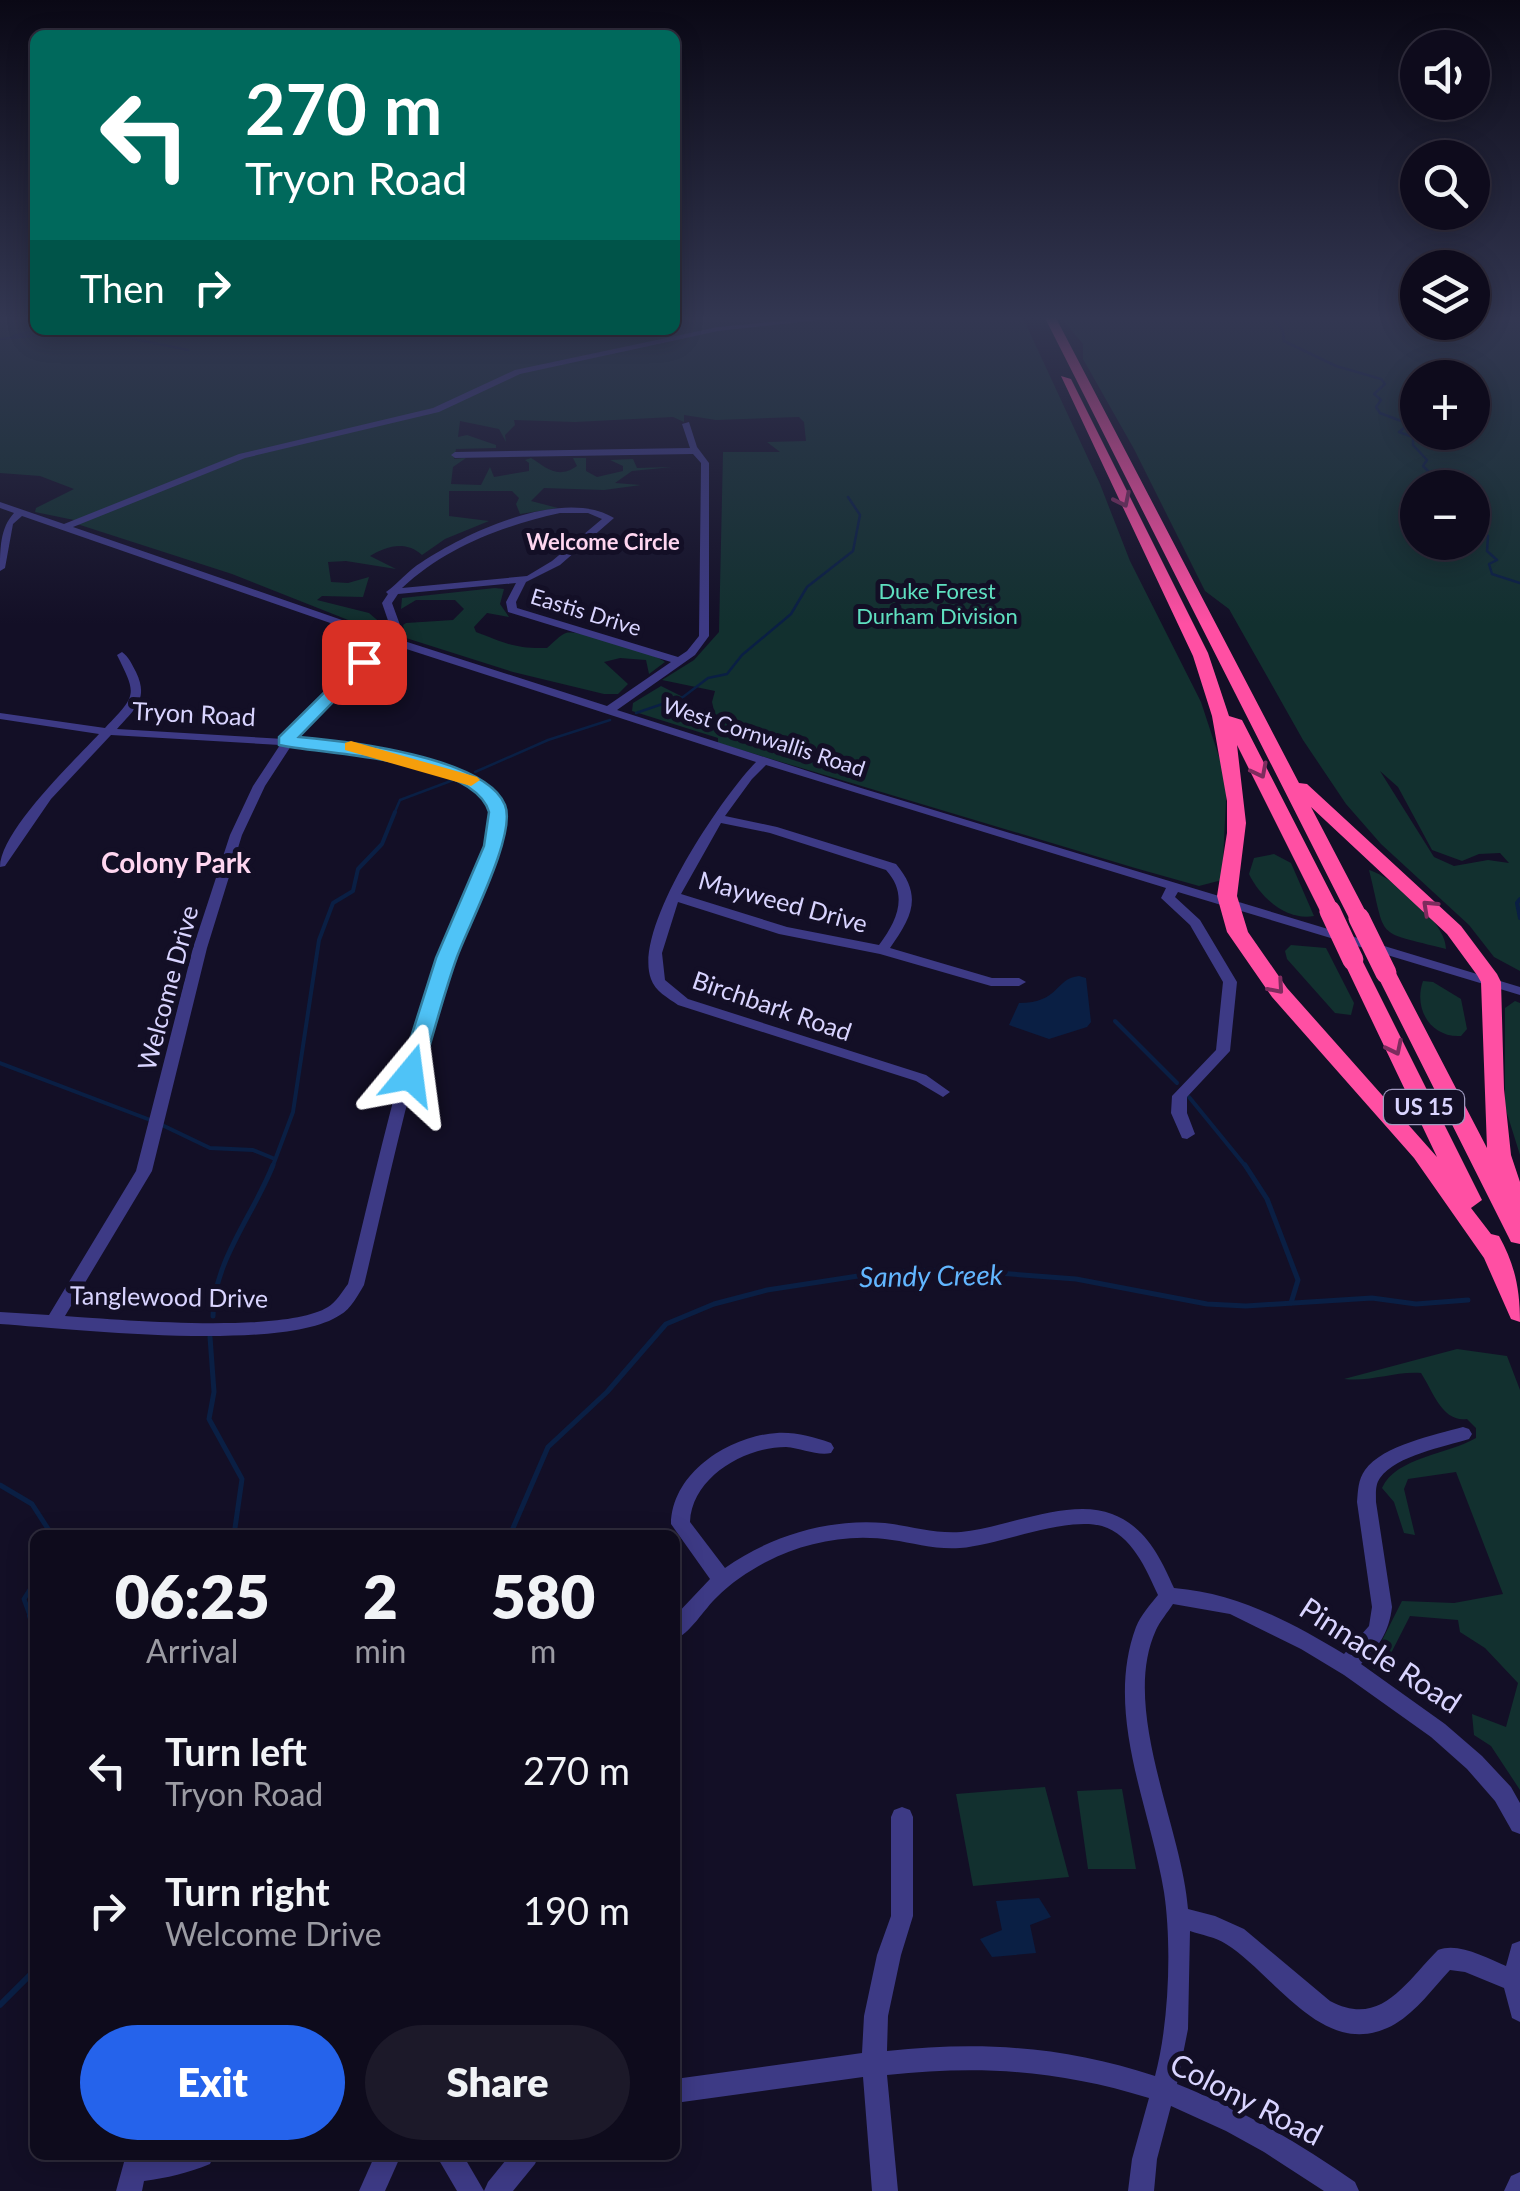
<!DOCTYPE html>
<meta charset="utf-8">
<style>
body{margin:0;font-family:Lato,sans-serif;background:#1c1929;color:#f1f3f6;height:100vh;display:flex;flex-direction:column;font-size:38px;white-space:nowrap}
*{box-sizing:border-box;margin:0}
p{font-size:32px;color:#9b9ba3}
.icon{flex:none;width:55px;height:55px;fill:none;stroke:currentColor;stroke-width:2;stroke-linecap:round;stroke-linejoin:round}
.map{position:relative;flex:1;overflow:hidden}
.details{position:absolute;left:30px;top:1530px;width:650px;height:630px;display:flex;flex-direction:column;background:#0e0b1c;border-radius:15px;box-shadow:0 5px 25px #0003,0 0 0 2px #2e2b3b}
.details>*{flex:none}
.banner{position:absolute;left:30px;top:30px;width:650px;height:305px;border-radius:15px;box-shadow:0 5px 25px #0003,0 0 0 2px #2e2b3b;background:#00695c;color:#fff;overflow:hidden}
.buttons{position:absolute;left:1400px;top:30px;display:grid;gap:20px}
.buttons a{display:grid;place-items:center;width:90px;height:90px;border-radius:50%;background:#0e0b1c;box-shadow:0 5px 25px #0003,0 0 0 2px #2e2b3b;font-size:50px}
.pin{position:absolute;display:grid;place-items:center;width:85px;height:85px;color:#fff;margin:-42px;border-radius:20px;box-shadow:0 5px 15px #0006}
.me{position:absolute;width:110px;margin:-55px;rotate:16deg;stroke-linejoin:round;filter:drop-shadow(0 0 8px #0008)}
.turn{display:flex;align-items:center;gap:35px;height:210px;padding:0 50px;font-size:45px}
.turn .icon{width:130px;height:130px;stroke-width:2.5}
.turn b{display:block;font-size:70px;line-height:85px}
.then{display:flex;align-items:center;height:95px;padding:0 50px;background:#0003;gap:20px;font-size:38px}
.eta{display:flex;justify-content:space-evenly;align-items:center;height:170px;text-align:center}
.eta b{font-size:60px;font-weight:800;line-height:70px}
.button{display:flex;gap:20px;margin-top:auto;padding:20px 50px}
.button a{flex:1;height:115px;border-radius:60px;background:#2563eb;color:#fff;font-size:40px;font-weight:800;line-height:115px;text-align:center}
.button a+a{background:#1c1929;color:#f1f3f6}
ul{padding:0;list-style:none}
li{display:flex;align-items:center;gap:30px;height:140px;padding:0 50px}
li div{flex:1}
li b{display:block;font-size:38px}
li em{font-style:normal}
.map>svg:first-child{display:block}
.green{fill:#12302f;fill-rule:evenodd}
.water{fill:#0a1f44}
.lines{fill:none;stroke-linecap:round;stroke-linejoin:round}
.stream-far3{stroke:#0a1f44;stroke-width:2.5}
.stream-far2{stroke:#0a1f44;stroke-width:4}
.stream-far1{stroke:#0a1f44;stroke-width:5}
.stream{stroke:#0a1f44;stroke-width:6}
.minor{fill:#3d3a85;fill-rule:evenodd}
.highway{fill:#ff4fa3;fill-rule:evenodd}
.highway-bridge{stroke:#ff4fa3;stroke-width:21}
.oneway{stroke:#7d2c5e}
.route{fill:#4fc3f7;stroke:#337fa1;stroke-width:2.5}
.slow{fill:#f59e0b}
.labels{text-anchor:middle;stroke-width:10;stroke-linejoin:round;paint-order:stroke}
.far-neighbourhood-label{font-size:22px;font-weight:bold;fill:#ffd6f0;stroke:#130f26}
.far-park-label{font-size:22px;fill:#5fe0c0;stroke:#130f26}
.far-street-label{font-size:22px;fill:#d9d4ff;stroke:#130f26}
.shield{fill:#130f26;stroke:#9e99be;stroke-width:2.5}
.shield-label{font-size:22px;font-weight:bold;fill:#d9d4ff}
.street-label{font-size:25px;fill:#d9d4ff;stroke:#130f26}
.neighbourhood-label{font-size:28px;font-weight:bold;fill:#ffd6f0;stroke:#130f26}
.water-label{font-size:28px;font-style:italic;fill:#62b6ff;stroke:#130f26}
.near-street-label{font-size:30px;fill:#d9d4ff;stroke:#130f26}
</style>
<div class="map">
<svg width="1520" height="2191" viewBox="0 0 1520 2191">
<rect width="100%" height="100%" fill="#130f26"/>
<g class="green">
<path d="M0 318H35V330H675V318H1023L1100 484 1130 561 1201 702 1227 781 1222 880 1199 886 1135 868 718 743V738L632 711 633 703 661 686 683 697 670 716 697 727 715 715 712 702 715 691 662 680 694 660 719 632 723 452H780L767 442 806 441 804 422 799 417 716 420 684 415V422L673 417 575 422 514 420 515 425 505 435 506 442 499 429 460 421 458 437 467 435 496 445V448L456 449 454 459 466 458 453 467 451 484 481 485 490 467 494 477 529 471V463L525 460 531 458C546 467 557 480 577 466L573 458H586V471L597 477 623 471V466L610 460 633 459 637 468 672 467 632 471 615 483 641 485 604 490 544 488 531 501 558 508 520 514 516 504 519 498 512 491H449V516L489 521 445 539 422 555C406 540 386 546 370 556L396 569 346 561 328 562 331 582 348 583 369 577 363 597 322 596 317 600 369 613 383 625 382 630 371 629 232 574 77 524 80 522 74 520 35 512 36 508 74 489 40 476 0 473Z"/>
<path d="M1061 318H1417L1418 322H1472L1473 318H1520V971L1494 957 1469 925 1381 844 1346 804 1303 740 1229 609 1205 591 1134 449 1083 359V344ZM1418 378H1472V432H1418ZM1418 488H1472V542H1418ZM1380 771 1398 787 1432 850 1462 861 1479 854 1500 853 1509 863 1488 860 1454 866 1434 857Z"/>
<path d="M495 588 504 589 500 604 509 617 487 613 474 627 476 632C505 643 515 649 547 648 553 643 560 635 566 633 578 629 658 655 665 662L649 674 646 660 620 658 604 662 628 684 618 694H604L513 672 406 638 403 625 406 623 453 620 464 609 455 600H416L401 609 402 598Z"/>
<path d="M1274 854 1291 863 1314 916C1286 921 1260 897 1249 874L1254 858Z"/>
<path d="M1369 870C1393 877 1447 923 1446 949 1373 930 1387 942 1369 870Z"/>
<polygon points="1291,945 1326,948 1354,1003 1351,1015 1335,1013 1287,959 1285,951"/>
<path d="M1423 981 1433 982 1461 999 1467 1029 1461 1036C1431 1038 1413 1009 1423 981Z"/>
<polygon points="1515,1001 1520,1003 1520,1155 1505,1107 1505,1008"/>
<path d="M1457 1349 1507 1356 1520 1390V1790L1491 1746 1474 1735 1472 1714 1506 1727 1518 1683 1485 1648 1460 1632 1458 1620 1410 1616 1386 1663 1374 1670 1369 1666 1402 1601 1454 1603 1503 1594 1456 1472 1408 1479 1404 1489 1415 1535 1404 1533 1394 1502 1382 1488C1396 1457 1449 1454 1476 1438V1428L1467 1419C1442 1422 1434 1393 1421 1373 1394 1371 1373 1382 1344 1379Z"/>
<polygon points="1045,1787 1069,1877 973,1886 956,1794"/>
<polygon points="1122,1789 1136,1869 1088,1869 1077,1791"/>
</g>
<g class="water">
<path d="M1079 976 1086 978 1091 1022 1087 1027 1049 1039 1009 1025 1019 1003C1060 1003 1055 978 1079 976Z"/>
<polygon points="1039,1898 1051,1917 1030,1925 1036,1953 992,1957 980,1939 1002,1930 996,1901"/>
</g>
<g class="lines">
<g class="stream-far3">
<polyline points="1274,318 1283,331 1284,341 1336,366 1381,379 1385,384 1374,394 1381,400 1376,407 1380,413 1409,424 1399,432 1413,437 1413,445 1427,460 1423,466 1445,488"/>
<polyline points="14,336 36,330"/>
<polyline points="0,339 91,330 188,350"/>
<polyline points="1472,524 1488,536 1487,551 1497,560 1489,564 1492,574 1520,583"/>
<polyline points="636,713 683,697 708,678 727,674 742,655 791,614 807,587 853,551 860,515 848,497"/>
<polyline points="475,772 548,740 610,720"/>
<polyline points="394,814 400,800 456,779"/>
</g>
<g class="stream-far2">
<polyline points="1520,899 1517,903 1520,918"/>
<polyline points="1115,1021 1177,1083"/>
<polyline points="0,1063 153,1121"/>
<polyline points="1189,1097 1247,1168"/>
<polyline points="162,1125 210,1148 253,1150 275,1159"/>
<polyline points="272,1168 293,1112 319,940 333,903 353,891 358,869 382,844 395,812"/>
</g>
<g class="stream-far1">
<polyline points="1245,1165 1267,1199 1298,1280 1291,1303"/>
<path d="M213 1316C213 1262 254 1214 273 1165"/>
<polyline points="210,1337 214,1392 209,1419 242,1479 234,1535"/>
<polyline points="0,1485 32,1504 52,1535"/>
<polyline points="510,1535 548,1447 607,1392 666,1324 714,1304 767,1290 884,1272 959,1270 1076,1279 1207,1304 1246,1306 1372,1298 1416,1304 1468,1300"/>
<polyline points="31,1618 24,1599 35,1582"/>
</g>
<g class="stream">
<polyline points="30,1616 35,1629"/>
<polyline points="0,2005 35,1970"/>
</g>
<g class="minor">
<path d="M813 318H838L718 331 520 374 439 412 245 458 73 527 391 637 393 635 382 603 388 594 386 592C398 584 408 570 422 562 467 532 563 487 614 518L560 565 526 582 516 602 517 608 678 657 687 651 699 636 701 463 693 454 455 458 451 455 455 452 690 448 682 424 689 422 697 447 709 463V636L695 655 617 710 861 788 1520 987V995L1178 892 1175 897 1200 920 1237 982 1230 1051 1187 1097V1113L1195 1134 1187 1139 1182 1138 1171 1113 1172 1096 1216 1050 1223 982 1190 925 1161 898 1166 888 766 765 752 779 725 816 777 827 896 864C923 896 912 917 890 948L992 978H1019L1026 982 1019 986H991L880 954 779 934 678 902 662 953 665 980 688 999 926 1075 950 1092 943 1097 916 1081 678 1005C668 998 655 991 651 979 632 929 721 798 756 762L394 645C358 671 320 702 295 740 350 745 470 753 501 804 518 832 477 897 465 925 417 1039 393 1165 364 1285 358 1295 351 1309 340 1315 284 1353 72 1329 0 1324V1312L49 1315 136 1171 193 948 230 835 253 786 280 745 111 735 51 799 5 866 0 867C0 831 74 761 99 734L0 719V713L105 728C137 695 137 695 117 655L122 652C129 657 131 663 136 672 149 699 135 709 117 729L284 739C310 700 348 669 385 642L22 516 13 524 5 568 0 571C0 549 0 528 14 513L0 508V502L64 524 239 454 433 408 515 370 718 327ZM560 513H588L602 519 552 561 527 576 402 588C446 547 502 526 560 513ZM516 583 506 602 508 612 671 662 607 706 401 640 404 636 392 603 398 594ZM291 746C340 751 464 759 489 806 505 833 463 899 451 926 403 1040 378 1164 348 1284 342 1292 336 1302 328 1307 284 1334 121 1320 65 1316L152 1171 207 948 242 835 265 786ZM721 823 770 833 886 870C909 895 897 921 879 945L787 927 681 894Z"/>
<path d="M1463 1427 1469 1429 1472 1434 1469 1439C1444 1447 1397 1455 1380 1478 1375 1485 1376 1493 1376 1502L1392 1607C1389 1632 1379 1647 1361 1664L1445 1724 1482 1756 1511 1787 1520 1803V1834L1512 1831 1495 1801 1467 1769 1431 1737 1344 1675 1301 1649 1230 1614 1173 1604C1168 1612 1160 1621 1156 1630 1120 1709 1182 1827 1188 1909L1215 1916 1244 1929 1330 2001C1381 2028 1405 1983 1438 1950 1459 1942 1486 1958 1506 1966L1512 1944 1520 1941V2022L1512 2018 1504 1988 1465 1972 1450 1970C1433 1988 1417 2011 1395 2024 1325 2064 1277 1976 1226 1944 1215 1937 1202 1935 1190 1931L1188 2029 1177 2084C1241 2109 1299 2143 1355 2182L1359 2191H1324L1264 2152 1226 2131 1171 2106 1157 2159 1154 2191H1128L1132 2159 1149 2098C1058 2070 981 2065 887 2075L898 2191H872L863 2077 675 2103V2079L862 2053 864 2016 877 1955 891 1916V1817L894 1810 902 1807 910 1810 913 1817V1916L901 1955 888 2016 887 2051C981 2041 1065 2046 1155 2076 1169 2024 1172 1945 1164 1892 1150 1806 1104 1713 1136 1627 1141 1615 1150 1605 1158 1595 1146 1569 1132 1535 1102 1526 1065 1516 1000 1545 960 1548 937 1550 914 1543 892 1540 850 1533 804 1542 766 1562 749 1571 731 1583 717 1597 705 1608 689 1635 675 1639V1616L710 1579 671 1524C672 1472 730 1436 777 1433 796 1432 813 1437 831 1443L834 1448 831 1453C817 1456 801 1448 786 1447 745 1447 692 1477 690 1522L725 1568C770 1536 829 1518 885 1523 910 1526 935 1534 961 1532 1005 1528 1070 1497 1112 1514 1146 1527 1160 1557 1174 1588 1237 1593 1291 1622 1344 1654L1369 1626 1372 1607 1357 1502C1358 1490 1358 1480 1365 1470 1383 1445 1435 1435 1463 1427Z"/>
<path d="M126 2155H214L210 2164C188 2173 167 2178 144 2181L142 2191H116Z"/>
<polygon points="375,2155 401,2155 385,2191 359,2191"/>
<polygon points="436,2155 463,2155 484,2191 457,2191"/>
<polygon points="510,2155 539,2155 535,2164 513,2191 484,2191 488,2182"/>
<polygon points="1520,2172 1520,2191 1504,2191 1511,2176"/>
</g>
<g class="highway">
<polygon points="1045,318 1056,318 1299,783 1307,784 1461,926 1497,974 1501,982 1504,1089 1511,1155 1520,1182 1520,1244 1511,1242 1508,1236 1376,973 1386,967 1396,973 1487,1148 1481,982 1477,975 1447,934 1311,807 1369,918 1359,924 1349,918"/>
<path d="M1061 376 1071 379 1208 653 1229 716 1242 720 1340 911 1330 917 1320 911 1237 745 1246 823 1237 896 1248 932 1287 988 1437 1157 1343 960 1346 956H1360L1482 1200 1471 1208 1491 1234 1499 1236C1515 1265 1520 1289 1520 1322L1511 1319 1484 1258 1414 1158 1272 997 1227 932 1217 896 1227 833V801L1212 716 1193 656Z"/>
</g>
<g class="highway-bridge">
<polyline points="1330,911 1353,960"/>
<polyline points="1359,918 1386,973"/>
</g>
</g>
<defs><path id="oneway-chevron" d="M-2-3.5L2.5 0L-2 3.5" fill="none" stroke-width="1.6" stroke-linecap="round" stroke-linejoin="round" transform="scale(2.5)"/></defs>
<g class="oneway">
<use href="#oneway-chevron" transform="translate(1123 500) rotate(64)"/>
<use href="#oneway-chevron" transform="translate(1260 771) rotate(63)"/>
<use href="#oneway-chevron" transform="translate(1429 907) rotate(-137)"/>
<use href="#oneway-chevron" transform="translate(1277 987) rotate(49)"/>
<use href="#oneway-chevron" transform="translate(1395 1048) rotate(64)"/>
</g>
<linearGradient id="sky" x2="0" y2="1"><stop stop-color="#0a0815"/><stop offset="0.51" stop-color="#333752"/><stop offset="1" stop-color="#333752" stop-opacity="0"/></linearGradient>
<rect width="1520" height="624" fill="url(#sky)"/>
<path class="route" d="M358 659 372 662 299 737C346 741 486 757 505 805 517 834 468 926 457 957 443 996 433 1036 421 1075L410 1082 399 1075 436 958 484 846 489 812C473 758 325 755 279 745V737Z"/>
<polygon class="slow" points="351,741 477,777 480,780 471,786 345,750 345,743"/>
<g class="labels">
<g class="far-neighbourhood-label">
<text x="603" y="550">Welcome Circle</text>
</g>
<g class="far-park-label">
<text x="937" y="599">Duke Forest<tspan x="937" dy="25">Durham Division</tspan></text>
</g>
<g class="far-street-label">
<text transform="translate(586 612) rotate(17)" y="8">Eastis Drive</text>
<text transform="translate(764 737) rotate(18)" y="8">West Cornwallis Road</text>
</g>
<rect class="shield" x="1384" y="1090" width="80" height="34" rx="8"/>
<g class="shield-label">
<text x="1424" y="1115">US 15</text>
</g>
<g class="street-label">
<text transform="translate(194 714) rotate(3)" y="9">Tryon Road</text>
<text transform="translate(783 902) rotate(15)" y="9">Mayweed Drive</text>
<text transform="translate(168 988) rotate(-75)" y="9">Welcome Drive</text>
<text transform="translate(772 1006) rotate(19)" y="9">Birchbark Road</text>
<text transform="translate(169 1297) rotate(1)" y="9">Tanglewood Drive</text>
</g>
<g class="neighbourhood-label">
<text x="176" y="873">Colony Park</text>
</g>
<g class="water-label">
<text transform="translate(931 1276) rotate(-1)" y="10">Sandy Creek</text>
</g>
<g class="near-street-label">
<text transform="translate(1380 1656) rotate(33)" y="10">Pinnacle Road</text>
<text transform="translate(1246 2100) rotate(27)" y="10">Colony Road</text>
</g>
</g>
</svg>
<div class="buttons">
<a><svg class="icon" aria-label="sound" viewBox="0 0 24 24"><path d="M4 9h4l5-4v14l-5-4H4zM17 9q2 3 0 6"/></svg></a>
<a><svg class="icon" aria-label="search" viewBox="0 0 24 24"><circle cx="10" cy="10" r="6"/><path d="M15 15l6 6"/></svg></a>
<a><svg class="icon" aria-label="layers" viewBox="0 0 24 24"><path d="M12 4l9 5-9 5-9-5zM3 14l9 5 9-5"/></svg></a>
<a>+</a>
<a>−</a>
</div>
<div class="pin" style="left:364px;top:662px;background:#d93025"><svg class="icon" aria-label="arrive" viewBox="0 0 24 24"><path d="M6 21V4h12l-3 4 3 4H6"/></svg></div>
<svg class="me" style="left:410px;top:1075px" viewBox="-20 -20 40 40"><path d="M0-17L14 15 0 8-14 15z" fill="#4fc3f7" stroke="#fff" stroke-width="4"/></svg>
<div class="banner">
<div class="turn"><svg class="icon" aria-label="left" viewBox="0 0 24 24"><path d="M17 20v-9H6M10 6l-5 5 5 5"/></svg><div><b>270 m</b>Tryon Road</div></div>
<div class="then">Then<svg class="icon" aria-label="right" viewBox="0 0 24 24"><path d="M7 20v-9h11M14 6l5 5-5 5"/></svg></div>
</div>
<section class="details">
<div class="eta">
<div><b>06:25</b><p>Arrival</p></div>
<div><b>2</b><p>min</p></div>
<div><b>580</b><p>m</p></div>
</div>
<ul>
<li><svg class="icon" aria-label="left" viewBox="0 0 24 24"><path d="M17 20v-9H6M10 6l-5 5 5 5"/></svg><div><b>Turn left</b><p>Tryon Road</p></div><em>270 m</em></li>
<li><svg class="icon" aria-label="right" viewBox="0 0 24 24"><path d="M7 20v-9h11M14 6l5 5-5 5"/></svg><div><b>Turn right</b><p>Welcome Drive</p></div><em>190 m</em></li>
</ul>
<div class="button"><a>Exit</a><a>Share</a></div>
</section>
</div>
